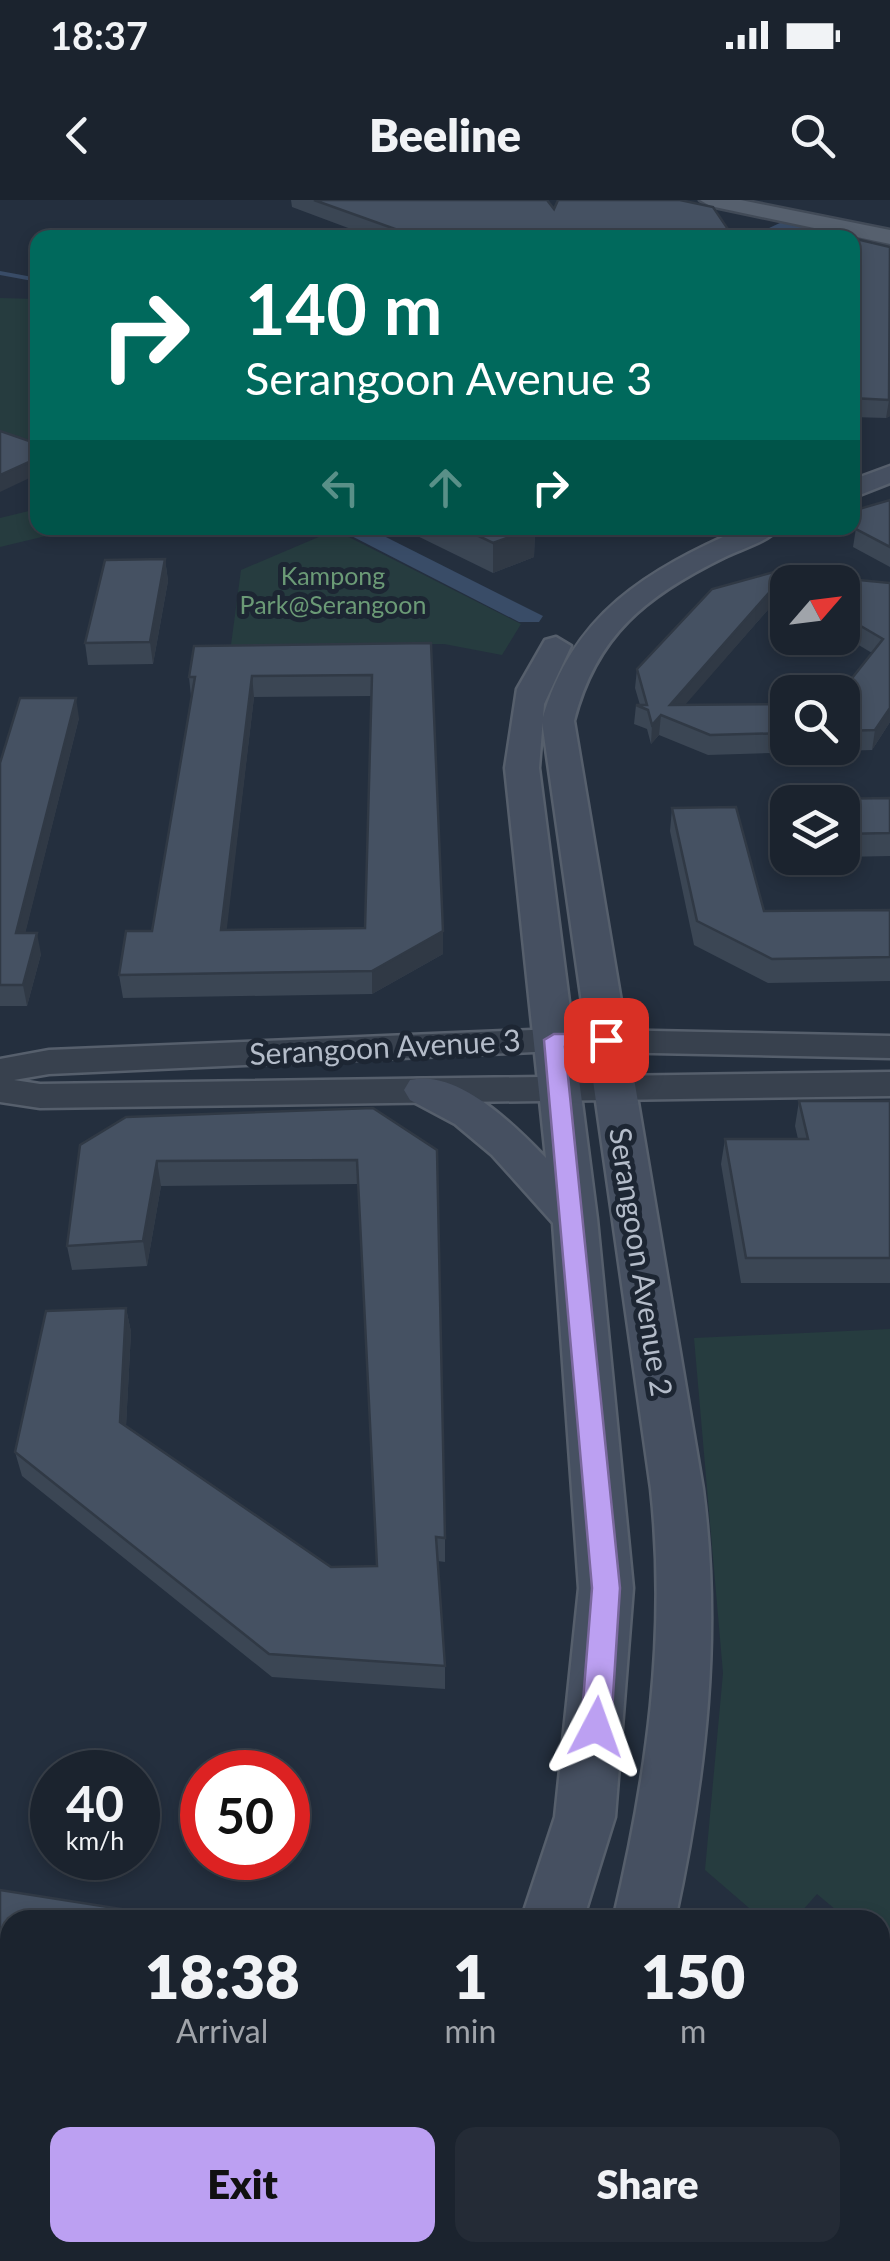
<!DOCTYPE html>
<style>
body{margin:0;font-family:Lato,sans-serif;background:#242b36;color:#f1f3f6;height:100vh;display:flex;flex-direction:column;font-size:38px;white-space:nowrap}
*{box-sizing:border-box;margin:0}
p{font-size:32px;color:#a0a4aa}
.icon{flex:none;width:55px;height:55px;fill:none;stroke:currentColor;stroke-width:2;stroke-linecap:round;stroke-linejoin:round}
.map{position:relative;flex:1;overflow:hidden}
.details{position:absolute;left:0px;top:1710px;width:890px;height:352px;display:flex;flex-direction:column;background:#1b232e;border-radius:30px 30px 0 0;box-shadow:0 5px 15px #0003,0 0 0 2px #39404a}
.details>*{flex:none}
.top-card{position:absolute;left:30px;top:30px;width:830px;height:305px;border-radius:20px;box-shadow:0 5px 15px #0003,0 0 0 2px #39404a;background:#00695c;color:#fff;overflow:hidden}
.needle{width:65px;rotate:62deg}
.fabs{position:absolute;left:770px;top:365px;display:grid;gap:20px}
.fabs a{display:grid;place-items:center;width:90px;height:90px;border-radius:20px;background:#1b232e;box-shadow:0 5px 15px #0003,0 0 0 2px #39404a;font-size:50px}
.speed{position:absolute;left:30px;top:1550px;display:flex;gap:20px;font-size:50px;font-weight:700;text-align:center}
.speed>*{display:grid;place-content:center;width:130px;height:130px;border-radius:50%;background:#1b232e;box-shadow:0 5px 15px #0003,0 0 0 2px #39404a;line-height:1}
.speed small{font-size:25px;font-weight:400}
.speed .limit{border:15px solid #d22;background:#fff;color:#111}
.pin{position:absolute;display:grid;place-items:center;width:85px;height:85px;color:#fff;margin:-42px;border-radius:20px;box-shadow:0 5px 15px #0006}
.me{position:absolute;width:110px;margin:-55px;rotate:4deg;stroke-linejoin:round;filter:drop-shadow(0 0 8px #0008)}
.turn{display:flex;align-items:center;gap:35px;height:210px;padding:0 50px;font-size:45px}
.turn .icon{width:130px;height:130px;stroke-width:2.5}
.turn b{display:block;font-size:70px;line-height:85px}
.lanes{display:flex;align-items:center;height:95px;padding:0 50px;background:#0003;justify-content:center;gap:50px;direction:ltr}
.lanes .off{opacity:.35}
.eta{display:flex;justify-content:space-evenly;align-items:center;height:170px;text-align:center}
.eta b{font-size:60px;font-weight:800;line-height:70px}
.button{display:flex;gap:20px;margin-top:auto;padding:20px 50px}
.button a{flex:1;height:115px;border-radius:20px;background:#bca0f2;color:#111;font-size:40px;font-weight:800;line-height:115px;text-align:center}
.button a+a{background:#242b36;color:#f1f3f6}
.status{display:flex;justify-content:space-between;align-items:center;height:70px;padding:0 50px;background:#1b232e;direction:ltr}
.status svg{height:28px;fill:currentColor}
header{display:flex;justify-content:space-between;align-items:center;height:130px;padding:0 50px;background:#1b232e;font-size:45px;font-weight:800}
.map>svg:first-child{display:block}
.green{fill:#263c3f}
.lines{fill:none;stroke-linecap:round;stroke-linejoin:round}
.stream{fill:#394c67;fill-rule:evenodd}
.canal{fill:#394c67;fill-rule:evenodd}
.tertiary-casing{stroke:#565f6c;stroke-width:5}
.secondary-casing{stroke:#565f6c;stroke-width:5}
.primary-casing{stroke:#414a57;stroke-width:5}
.tertiary{fill:#38414e;fill-rule:evenodd}
.secondary{fill:#465061;fill-rule:evenodd}
.primary{fill:#56606e;fill-rule:evenodd}
.wall{fill:#3b4654;fill-rule:evenodd}
.shaded-wall{fill:#303945}
.building{fill:#455162;stroke:#303945;stroke-width:2.5;fill-rule:evenodd}
.route{fill:#bca0f2;stroke:#7a689d;stroke-width:2.5}
.labels{text-anchor:middle;stroke-width:10;stroke-linejoin:round;paint-order:stroke}
.far-park-label{font-size:25px;fill:#6b9a76;stroke:#1d2633}
.street-label{font-size:30px;fill:#b4bcc9;stroke:#1d2633}
</style>
<div class="status"><b>18:37</b><svg viewBox="0 0 49 12"><path d="M0 12V9h3v3zM5 12V6h3v6zM10 12V3h3v9zM15 12V0h3v12zM26 1h20v11H26zM47 4h2v5h-2z"/></svg></div>
<header><svg class="icon" aria-label="back" viewBox="0 0 24 24"><path d="M15 5l-7 7 7 7"/></svg>Beeline<svg class="icon" aria-label="search" viewBox="0 0 24 24"><circle cx="10" cy="10" r="6"/><path d="M15 15l6 6"/></svg></header>
<div class="map">
<svg width="890" height="2061" viewBox="0 0 890 2061">
<rect width="100%" height="100%" fill="#242f3e"/>
<g class="green">
<polygon points="0,98 37,99 37,252 0,240"/>
<polygon points="37,309 38,328 79,328 0,347 0,318"/>
<polygon points="335,330 521,424 502,455 444,444 231,445 241,370"/>
<polygon points="890,1129 890,1756 880,1747 880,1720 848,1720 817,1694 794,1720 763,1720 705,1670 723,1473 694,1138"/>
</g>
<g class="lines">
<polygon class="stream" points="0,71 38,78 38,82 0,75"/>
<g class="canal">
<polygon points="782,22 841,34 843,38 784,33 747,38"/>
<polygon points="336,328 368,328 543,416 539,422 519,422"/>
</g>
<defs>
<polygon id="tertiary" points="555,829 890,836 890,858 555,851 49,874 14,880 40,884 890,872 890,896 40,908 0,902 0,859 49,850"/>
<g id="secondary">
<polygon points="890,266 890,283 852,298 852,280"/>
<path d="M743 328H779C768 342 741 349 725 357 647 395 596 435 574 521L703 1289C722 1435 706 1576 675 1720H613C647 1577 667 1436 651 1289L542 521C572 414 647 370 743 328Z"/>
<path d="M556 437 571 446 544 504 539 568 597 1019 633 1388 615 1617 583 1720H521L555 1617 579 1388 553 1023 492 955 455 924 410 900 404 890 410 880C458 868 516 927 546 958L505 568 517 489 545 440Z"/>
<polygon points="286,2052 362,2052 359,2061 282,2061"/>
<polygon points="427,2052 500,2052 497,2061 423,2061"/>
</g>
<polygon id="primary" points="700,0 741,0 890,30 890,44 710,6"/>
</defs>
<use href="#tertiary" class="tertiary-casing"/>
<use href="#secondary" class="secondary-casing"/>
<use href="#primary" class="primary-casing"/>
<use href="#tertiary" class="tertiary"/>
<use href="#secondary" class="secondary"/>
<use href="#primary" class="primary"/>
</g>
<g class="wall">
<polygon points="291,0 547,0 554,9 734,38 375,38 292,7"/>
<polygon points="852,38 890,47 890,216 886,218 852,217"/>
<polygon points="890,300 890,367 853,347 859,309"/>
<polygon points="401,328 535,328 534,357 493,373"/>
<polygon points="165,359 168,381 153,464 88,465 85,443"/>
<path d="M792 367 791 373 890 383V522L872 550 708 555 659 535 651 544 647 529 634 524 636 505H640L635 488 637 469ZM788 382H842V435L872 453 842 492V548H788V504H685L780 396 788 401Z"/>
<path d="M431 443 443 754 372 794 123 798 119 775 152 731 191 497 189 477ZM371 496 365 728 226 730 254 497Z"/>
<polygon points="79,518 25,733 41,754 27,806 0,806 0,563"/>
<polygon points="890,598 890,656 842,657 842,602 823,602 824,599"/>
<polygon points="672,608 764,711 890,710 890,781 768,783 694,745 670,631"/>
<polygon points="799,901 890,901 890,1083 741,1083 721,964 725,939 798,939 795,926"/>
<polygon points="373,908 445,1338 445,1362 438,1361 445,1466 445,1489 272,1477 22,1276 15,1252 126,1108 131,1132 126,1226 331,1367 377,1366 358,984 161,986 147,1066 72,1070 67,1046 80,945"/>
<polygon points="0,1690 10,1720 10,1830 0,1828"/>
</g>
<g class="shaded-wall">
<polygon points="890,199 890,216 886,218 889,200"/>
<polygon points="38,258 38,274 0,292 0,275"/>
<polygon points="535,328 534,357 493,373 493,343"/>
<polygon points="165,359 168,381 153,464 150,442"/>
<polygon points="782,378 780,396 672,520 670,505"/>
<polygon points="252,476 254,497 224,753 221,730"/>
<polygon points="76,498 79,518 20,754 16,733"/>
<polygon points="890,508 890,522 872,550 875,530"/>
<polygon points="661,515 659,535 651,544 652,525"/>
<polygon points="443,731 443,754 372,794 372,771"/>
<polygon points="37,733 41,754 27,806 23,785"/>
<polygon points="157,961 161,986 147,1066 143,1041"/>
<polygon points="126,1108 131,1132 125,1246 120,1222"/>
<polygon points="69,2052 85,2052 88,2060 58,2061"/>
</g>
<g class="building">
<polygon points="314,0 547,0 554,9 558,0 680,0 713,7 734,38 411,38 412,35"/>
<polygon points="818,30 850,38 756,38 771,31"/>
<polygon points="852,38 890,47 889,200 852,198"/>
<polygon points="0,231 38,244 38,258 0,275"/>
<polygon points="890,300 890,347 856,329 859,309"/>
<polygon points="462,328 534,328 493,343"/>
<polygon points="165,359 150,442 85,443 105,360"/>
<polygon points="792,367 787,373 890,383 890,508 875,530 842,531 842,492 841,492 883,439 842,415 842,382 789,382 782,378 670,505 788,504 788,533 710,535 661,515 652,525 648,510 636,505 647,505 637,469 712,389"/>
<path d="M431 443 443 731 372 771 119 775 126 731H152L195 477H189L194 446ZM372 475 365 728 221 730 252 476Z"/>
<polygon points="20,498 76,498 16,733 37,733 23,785 0,785 0,563"/>
<polygon points="890,598 890,633 842,634 842,602 825,602 824,599"/>
<polygon points="736,607 764,711 890,710 890,757 772,759 697,721 672,608"/>
<polygon points="799,901 890,901 890,1058 746,1058 725,939 808,939"/>
<polygon points="373,908 437,950 445,1338 436,1337 445,1466 269,1454 15,1252 46,1111 126,1108 120,1222 331,1367 377,1366 357,960 157,961 143,1041 67,1046 80,945 126,917"/>
<polygon points="0,1690 165,1716 168,1720 10,1720 10,1812 0,1810"/>
<polygon points="880,1805 890,1814 890,2061 605,2061 610,2052 880,2052"/>
<polygon points="10,1934 10,2052 69,2052 58,2061 0,2061 0,1941"/>
</g>
<polygon class="route" points="554,834 606,834 616,840 606,847 565,847 620,1388 611,1527 606,1537 596,1540 586,1537 581,1527 592,1388 544,840"/>
<g class="labels">
<g class="far-park-label">
<text x="333" y="385">Kampong<tspan x="333" dy="29">Park@Serangoon</tspan></text>
</g>
<g class="street-label">
<text transform="translate(385 848) rotate(-3)" y="10">Serangoon Avenue 3</text>
<text transform="translate(640 1062) rotate(81)" y="10">Serangoon Avenue 2</text>
</g>
</g>
</svg>
<div class="fabs">
<a><svg class="needle" viewBox="-14 -14 28 28"><path d="M0-13l5 13h-10z" fill="#e53935"/><path d="M0 13l5-13h-10z" fill="#a0a4aa"/></svg></a>
<a><svg class="icon" aria-label="search" viewBox="0 0 24 24"><circle cx="10" cy="10" r="6"/><path d="M15 15l6 6"/></svg></a>
<a><svg class="icon" aria-label="layers" viewBox="0 0 24 24"><path d="M12 4l9 5-9 5-9-5zM3 14l9 5 9-5"/></svg></a>
</div>
<div class="speed"><div>40<small>km/h</small></div><div class="limit">50</div></div>
<div class="pin" style="left:606px;top:840px;background:#d93025"><svg class="icon" aria-label="arrive" viewBox="0 0 24 24"><path d="M6 21V4h12l-3 4 3 4H6"/></svg></div>
<svg class="me" style="left:596px;top:1527px" viewBox="-20 -20 40 40"><path d="M0-17L14 15 0 8-14 15z" fill="#bca0f2" stroke="#fff" stroke-width="4"/></svg>
<div class="top-card">
<div class="turn"><svg class="icon" aria-label="right" viewBox="0 0 24 24"><path d="M7 20v-9h11M14 6l5 5-5 5"/></svg><div><b>140 m</b>Serangoon Avenue 3</div></div>
<div class="lanes"><svg class="icon off" aria-label="left" viewBox="0 0 24 24"><path d="M17 20v-9H6M10 6l-5 5 5 5"/></svg><svg class="icon off" aria-label="ahead" viewBox="0 0 24 24"><path d="M12 20V5M6 11l6-6 6 6"/></svg><svg class="icon" aria-label="right" viewBox="0 0 24 24"><path d="M7 20v-9h11M14 6l5 5-5 5"/></svg></div>
</div>
<section class="details">
<div class="eta">
<div><b>18:38</b><p>Arrival</p></div>
<div><b>1</b><p>min</p></div>
<div><b>150</b><p>m</p></div>
</div>
<div class="button"><a>Exit</a><a>Share</a></div>
</section>
</div>
